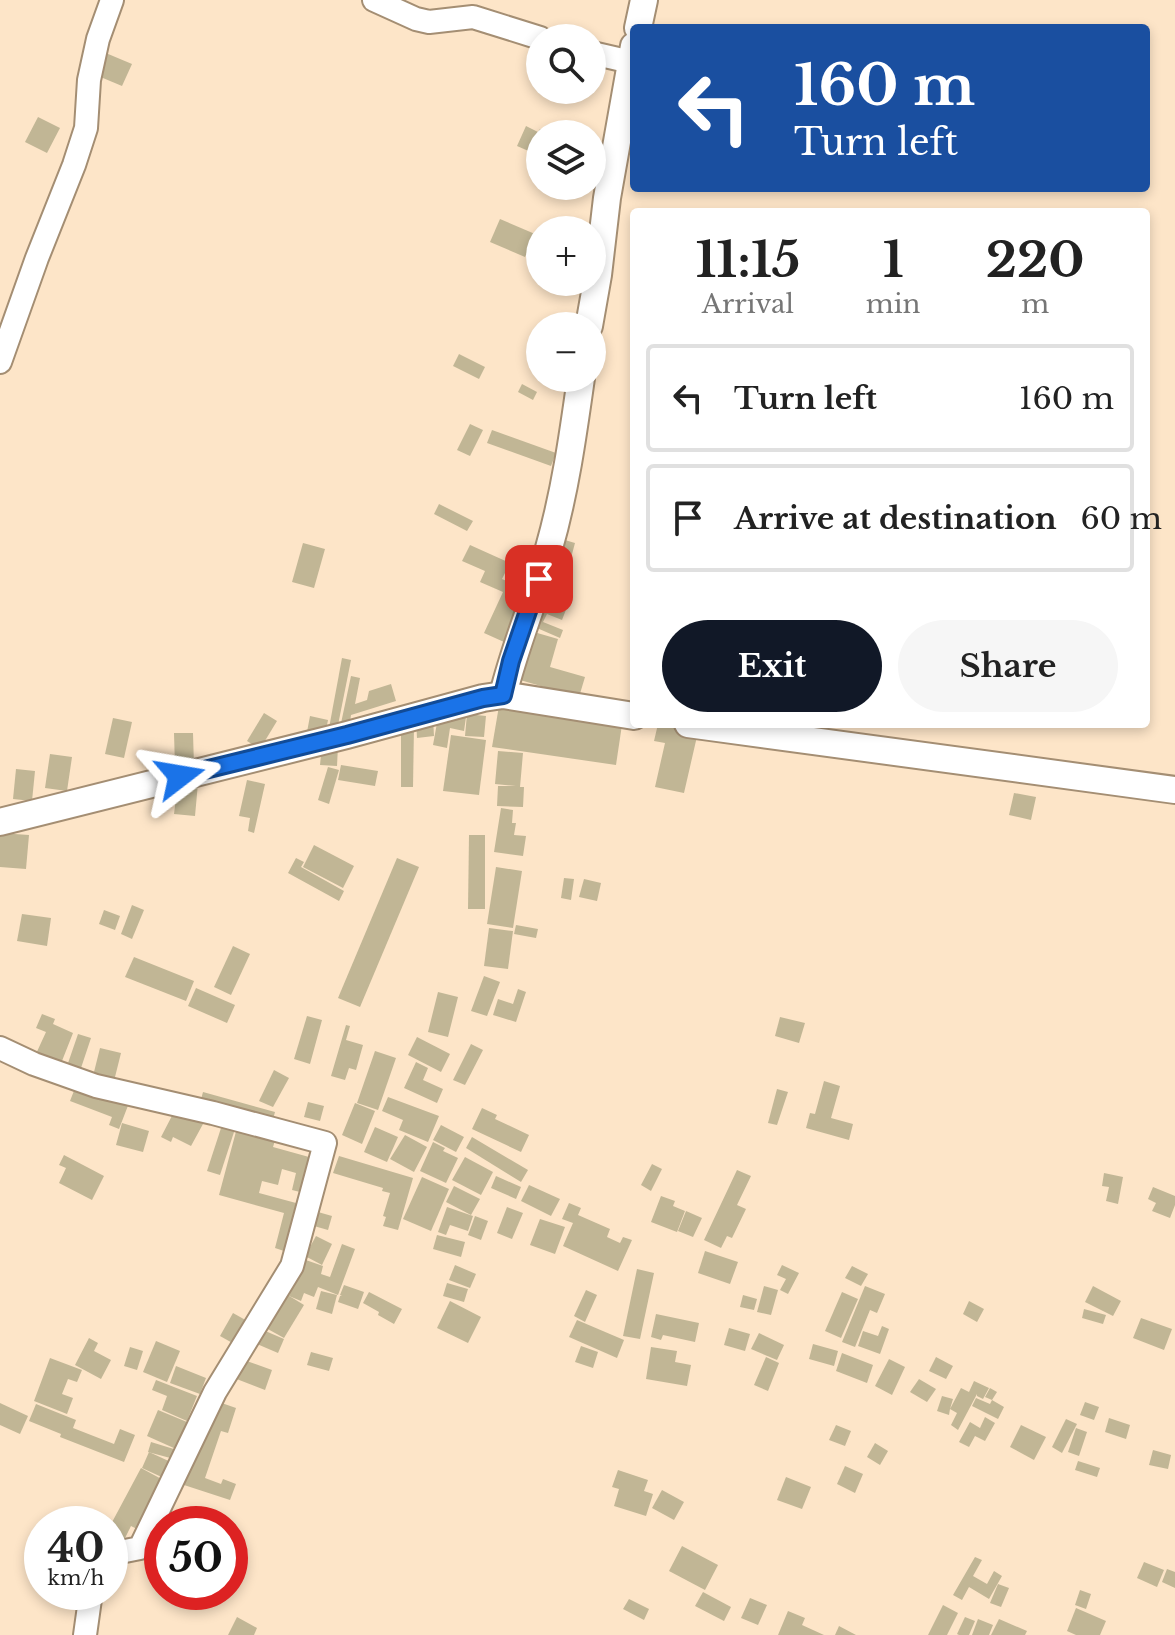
<!DOCTYPE html>
<meta charset="utf-8">
<style>
body{margin:0;font-family:"Libre Baskerville",serif;background:#f6f6f6;color:#222;height:100vh;display:flex;flex-direction:column;font-size:30px;white-space:nowrap}
*{box-sizing:border-box;margin:0}
p{font-size:26px;color:#767676}
.icon{flex:none;width:44px;height:44px;fill:none;stroke:currentColor;stroke-width:2;stroke-linecap:round;stroke-linejoin:round}
.map{position:relative;flex:1;overflow:hidden}
.drawer{position:absolute;left:630px;top:208px;width:520px;height:520px;display:flex;flex-direction:column;background:#fff;border-radius:8px;box-shadow:0 4px 12px #0003}
.drawer>*{flex:none}
.banner{position:absolute;left:630px;top:24px;width:520px;height:168px;border-radius:8px;box-shadow:0 4px 12px #0003;background:#1a4fa0;color:#fff;overflow:hidden}
.controls{position:absolute;left:526px;top:24px;display:grid;gap:16px}
.controls a{display:grid;place-items:center;width:80px;height:80px;border-radius:50%;background:#fff;box-shadow:0 4px 12px #0003;font-size:40px}
.speed{position:absolute;left:24px;top:1506px;display:flex;gap:16px;font-size:40px;font-weight:700;text-align:center}
.speed>*{display:grid;place-content:center;width:104px;height:104px;border-radius:50%;background:#fff;box-shadow:0 4px 12px #0003;line-height:1}
.speed small{font-size:20px;font-weight:400}
.speed .limit{border:12px solid #d22;background:#fff;color:#111}
.pin{position:absolute;display:grid;place-items:center;width:68px;height:68px;color:#fff;margin:-34px;border-radius:16px;box-shadow:0 4px 12px #0006}
.me{position:absolute;width:88px;margin:-44px;rotate:76deg;stroke-linejoin:round;filter:drop-shadow(0 0 6px #0008)}
.turn{display:flex;align-items:center;gap:28px;height:168px;padding:0 32px;font-size:36px}
.turn .icon{width:104px;height:104px;stroke-width:2.5}
.turn b{display:block;font-size:56px;line-height:68px}
.eta{display:flex;justify-content:space-evenly;align-items:center;height:136px;text-align:center}
.eta b{font-size:48px;font-weight:700;line-height:56px}
.cta{display:flex;gap:16px;margin-top:auto;padding:16px 32px}
.cta a{flex:1;height:92px;border-radius:48px;background:#111827;color:#fff;font-size:32px;font-weight:700;line-height:92px;text-align:center}
.cta a+a{background:#f6f6f6;color:#222}
ul{padding:0;list-style:none}
li{display:flex;align-items:center;gap:24px;height:108px;margin:0 16px 12px;padding:0 16px;border:4px solid #e0e0e0;border-radius:8px}
li div{flex:1}
li b{display:block;font-size:30px}
li em{font-style:normal}
.map>svg:first-child{display:block}
.building{fill:#c1b695}
.lines{fill:none;stroke-linecap:round;stroke-linejoin:round}
.minor-casing{stroke:#a48e73;stroke-width:26}
.major-casing{stroke:#a48e73;stroke-width:30}
.minor{stroke:#fff;stroke-width:22}
.major{stroke:#fff;stroke-width:26}
.route-casing{stroke:#114b97;stroke-width:20}
.route{stroke:#1a73e8;stroke-width:14}
</style>
<div class="map">
<svg width="1175" height="1635" viewBox="0 0 1175 1635">
<rect width="100%" height="100%" fill="#fde5c8"/>
<g class="building">
<polygon points="101,51 132,64 122,86 91,73"/>
<polygon points="38,117 60,128 47,153 25,142"/>
<polygon points="526,126 538,132 540,129 552,134 540,134 540,156 517,146"/>
<polygon points="500,219 535,234 525,257 490,242"/>
<polygon points="561,219 581,228 579,230 555,230"/>
<polygon points="459,354 485,367 479,379 453,366"/>
<polygon points="522,384 537,392 533,400 518,392"/>
<polygon points="470,424 483,430 470,456 457,450"/>
<polygon points="492,430 556,453 551,466 487,443"/>
<polygon points="439,504 473,521 467,531 434,514"/>
<polygon points="558,538 575,543 568,569 564,568 560,584 545,580"/>
<polygon points="303,543 325,549 314,588 292,582"/>
<polygon points="470,545 510,563 502,579 527,590 504,642 484,633 503,592 480,582 485,571 462,561"/>
<polygon points="513,557 532,564 525,585 505,578"/>
<polygon points="547,583 572,594 562,620 547,614 543,622 563,630 560,638 530,625"/>
<polygon points="527,630 558,639 550,667 585,677 579,697 520,680"/>
<polygon points="342,658 351,660 337,730 329,728"/>
<polygon points="351,676 360,678 355,704 367,700 369,691 391,684 396,701 351,715 349,729 340,728"/>
<polygon points="500,700 623,718 616,765 492,747"/>
<polygon points="439,712 466,717 464,731 450,728 447,748 433,745"/>
<polygon points="264,713 277,721 260,749 247,741"/>
<polygon points="467,714 486,716 484,737 465,736"/>
<polygon points="310,716 328,720 325,735 307,732"/>
<polygon points="113,718 132,722 124,758 105,754"/>
<polygon points="433,718 434,736 417,738 416,719"/>
<polygon points="658,724 698,732 684,793 655,787 665,743 654,741"/>
<polygon points="401,726 414,726 413,787 401,787"/>
<polygon points="174,733 193,733 194,766 175,767"/>
<polygon points="451,735 486,740 479,795 443,791"/>
<polygon points="322,745 338,746 337,766 320,765"/>
<polygon points="498,751 523,753 520,787 524,787 523,807 497,806 498,786 516,786 495,784"/>
<polygon points="50,754 72,757 67,791 45,788"/>
<polygon points="341,765 378,771 375,786 338,780"/>
<polygon points="328,767 339,770 329,804 318,800"/>
<polygon points="16,769 35,771 32,801 13,799"/>
<polygon points="247,780 265,784 254,833 248,831 250,818 239,816"/>
<polygon points="190,782 198,783 195,816 174,814 177,790 189,791"/>
<polygon points="1014,793 1036,797 1031,820 1009,815"/>
<polygon points="501,808 513,810 512,823 516,823 514,835 526,836 523,856 494,852"/>
<polygon points="0,833 29,835 26,869 0,867"/>
<polygon points="469,835 485,835 485,909 468,909"/>
<polygon points="314,845 354,866 343,888 303,867"/>
<polygon points="296,858 304,862 301,867 344,891 339,901 288,873"/>
<polygon points="397,858 419,867 360,1007 338,998"/>
<polygon points="496,867 522,871 513,928 487,924"/>
<polygon points="564,878 574,879 571,900 561,898"/>
<polygon points="584,879 601,883 597,901 579,897"/>
<polygon points="132,905 144,910 132,939 121,934"/>
<polygon points="104,910 120,916 115,930 99,924"/>
<polygon points="22,914 51,918 47,946 17,941"/>
<polygon points="516,925 538,929 536,938 514,934"/>
<polygon points="489,928 513,931 508,969 484,966"/>
<polygon points="233,946 250,954 231,995 214,987"/>
<polygon points="134,957 194,981 186,1001 125,977"/>
<polygon points="484,976 500,982 487,1016 471,1011"/>
<polygon points="196,988 235,1005 227,1023 188,1006"/>
<polygon points="518,989 526,992 516,1022 493,1015 498,999 513,1004"/>
<polygon points="438,992 458,997 448,1037 428,1032"/>
<polygon points="42,1014 55,1019 53,1024 73,1033 60,1066 35,1056 46,1032 36,1028"/>
<polygon points="307,1016 322,1020 310,1064 294,1059"/>
<polygon points="780,1017 805,1023 799,1043 775,1036"/>
<polygon points="346,1025 350,1026 346,1040 363,1045 356,1070 349,1068 345,1080 331,1076"/>
<polygon points="78,1034 91,1038 80,1071 67,1066"/>
<polygon points="417,1037 450,1054 441,1072 408,1055"/>
<polygon points="471,1044 483,1050 465,1085 453,1080"/>
<polygon points="100,1048 121,1053 114,1081 93,1076"/>
<polygon points="375,1051 396,1058 378,1110 357,1103"/>
<polygon points="416,1062 428,1068 423,1080 443,1089 437,1103 404,1088"/>
<polygon points="274,1070 289,1078 273,1107 259,1101"/>
<polygon points="824,1081 840,1086 831,1118 853,1124 849,1140 806,1128 810,1113 815,1114"/>
<polygon points="77,1083 129,1103 119,1129 109,1125 112,1117 70,1101"/>
<polygon points="777,1089 788,1092 777,1125 768,1123"/>
<polygon points="203,1092 275,1112 272,1123 200,1103"/>
<polygon points="388,1097 439,1116 428,1142 399,1130 403,1120 382,1111"/>
<polygon points="308,1102 324,1106 320,1121 304,1117"/>
<polygon points="355,1103 375,1111 362,1144 342,1135"/>
<polygon points="482,1108 497,1115 495,1119 529,1135 521,1152 472,1129"/>
<polygon points="175,1110 203,1124 191,1146 173,1137 171,1142 161,1137"/>
<polygon points="122,1123 149,1131 143,1152 116,1145"/>
<polygon points="238,1124 277,1134 273,1147 309,1157 300,1192 292,1190 296,1173 282,1169 278,1185 262,1181 259,1193 296,1203 293,1215 296,1216 287,1252 275,1248 284,1213 219,1195"/>
<polygon points="222,1125 235,1129 220,1175 207,1171"/>
<polygon points="441,1125 464,1137 456,1152 433,1140"/>
<polygon points="375,1127 398,1137 387,1162 364,1152"/>
<polygon points="405,1135 427,1147 414,1172 390,1159"/>
<polygon points="472,1137 528,1170 521,1182 466,1148"/>
<polygon points="433,1142 445,1148 443,1151 458,1158 446,1183 420,1171"/>
<polygon points="64,1155 104,1176 92,1200 59,1183 66,1168 59,1165"/>
<polygon points="339,1156 413,1178 398,1230 383,1226 386,1217 383,1216 390,1193 382,1191 383,1188 333,1173"/>
<polygon points="465,1157 493,1172 481,1195 452,1180"/>
<polygon points="652,1164 662,1169 651,1191 641,1185"/>
<polygon points="737,1170 751,1176 737,1205 746,1209 732,1238 727,1236 721,1248 704,1240"/>
<polygon points="1104,1173 1123,1177 1118,1204 1106,1201 1109,1187 1102,1186"/>
<polygon points="496,1176 521,1187 516,1199 491,1188"/>
<polygon points="422,1177 449,1189 431,1231 403,1219"/>
<polygon points="529,1185 560,1199 551,1216 521,1201"/>
<polygon points="454,1186 480,1199 471,1215 446,1202"/>
<polygon points="1153,1187 1175,1196 1175,1205 1170,1218 1152,1211 1156,1203 1148,1199"/>
<polygon points="661,1196 675,1201 673,1206 685,1211 677,1232 651,1222"/>
<polygon points="569,1203 581,1208 578,1215 610,1229 607,1237 620,1243 623,1237 632,1240 618,1271 563,1246 573,1223 562,1219"/>
<polygon points="447,1207 473,1216 468,1231 450,1225 446,1235 438,1232"/>
<polygon points="507,1207 523,1213 512,1239 497,1233"/>
<polygon points="311,1210 332,1216 328,1230 307,1224"/>
<polygon points="686,1211 702,1218 693,1237 678,1231"/>
<polygon points="475,1216 488,1221 481,1240 468,1235"/>
<polygon points="540,1219 565,1227 555,1254 530,1245"/>
<polygon points="437,1235 465,1242 461,1257 433,1249"/>
<polygon points="316,1236 332,1244 322,1265 305,1256"/>
<polygon points="342,1244 355,1249 338,1295 318,1287 314,1297 304,1293 301,1301 289,1296 303,1259 323,1266 321,1274 330,1277"/>
<polygon points="705,1251 738,1262 730,1284 698,1273"/>
<polygon points="455,1265 476,1274 470,1288 449,1280"/>
<polygon points="782,1265 799,1273 788,1294 780,1290 786,1279 777,1275"/>
<polygon points="852,1266 868,1274 861,1286 845,1278"/>
<polygon points="637,1269 654,1273 640,1339 623,1336"/>
<polygon points="447,1283 468,1289 464,1302 443,1296"/>
<polygon points="344,1285 364,1292 358,1309 338,1302 340,1296 342,1296 340,1295"/>
<polygon points="764,1286 778,1290 771,1315 757,1312"/>
<polygon points="865,1286 885,1294 877,1313 870,1310 855,1347 842,1342"/>
<polygon points="1093,1286 1121,1301 1113,1316 1085,1302"/>
<polygon points="586,1290 597,1295 585,1322 574,1316"/>
<polygon points="321,1291 337,1295 332,1314 316,1309"/>
<polygon points="369,1292 402,1309 394,1324 378,1315 379,1312 363,1303"/>
<polygon points="842,1292 858,1299 841,1338 825,1331"/>
<polygon points="286,1294 304,1305 284,1338 266,1328"/>
<polygon points="743,1295 757,1299 754,1310 740,1307"/>
<polygon points="450,1301 481,1317 468,1343 437,1328"/>
<polygon points="969,1301 984,1309 977,1322 963,1314"/>
<polygon points="1084,1309 1106,1315 1103,1324 1082,1318"/>
<polygon points="233,1313 249,1322 236,1345 220,1336"/>
<polygon points="656,1314 699,1323 695,1342 663,1335 661,1340 651,1337"/>
<polygon points="1141,1318 1172,1329 1164,1350 1133,1338"/>
<polygon points="577,1320 624,1340 617,1358 569,1337"/>
<polygon points="882,1326 889,1329 880,1354 858,1346 863,1331 878,1336"/>
<polygon points="729,1328 750,1334 745,1351 724,1345"/>
<polygon points="263,1330 284,1339 278,1353 257,1344"/>
<polygon points="759,1333 784,1345 777,1360 751,1349"/>
<polygon points="89,1338 98,1343 94,1351 111,1360 101,1379 75,1365"/>
<polygon points="156,1341 180,1351 167,1382 143,1372"/>
<polygon points="813,1344 838,1351 834,1366 809,1359"/>
<polygon points="581,1346 598,1352 593,1368 575,1362"/>
<polygon points="130,1347 143,1351 137,1370 124,1366"/>
<polygon points="651,1347 677,1351 675,1362 691,1365 687,1386 646,1379"/>
<polygon points="311,1352 333,1358 329,1371 307,1365"/>
<polygon points="842,1353 873,1365 867,1383 836,1371"/>
<polygon points="766,1357 779,1363 768,1391 754,1385"/>
<polygon points="936,1357 953,1366 946,1379 929,1371"/>
<polygon points="50,1358 82,1370 77,1382 68,1379 62,1394 73,1398 67,1414 34,1401"/>
<polygon points="241,1359 272,1370 265,1390 234,1378"/>
<polygon points="889,1359 905,1367 892,1395 875,1386"/>
<polygon points="176,1366 206,1378 200,1394 170,1383"/>
<polygon points="919,1379 936,1389 927,1402 910,1392"/>
<polygon points="156,1380 197,1396 187,1421 162,1410 167,1396 152,1390"/>
<polygon points="974,1381 989,1388 983,1399 977,1396 977,1394 958,1430 951,1425 957,1413 950,1409 949,1415 937,1411 942,1396 953,1399 950,1409 961,1388 969,1392"/>
<polygon points="990,1388 997,1392 992,1400 1004,1407 998,1419 972,1406 976,1398 990,1404 992,1400 985,1397"/>
<polygon points="213,1400 236,1408 228,1433 221,1431 205,1478 221,1484 223,1479 236,1484 230,1500 184,1485"/>
<polygon points="1085,1402 1099,1407 1094,1420 1080,1415"/>
<polygon points="0,1403 28,1416 20,1434 0,1425"/>
<polygon points="36,1404 76,1420 73,1428 114,1444 120,1429 135,1435 124,1462 60,1437 61,1434 29,1421"/>
<polygon points="158,1410 187,1422 176,1449 147,1436"/>
<polygon points="985,1417 995,1423 985,1441 975,1436 969,1447 959,1442 970,1422 980,1428"/>
<polygon points="1109,1418 1130,1425 1126,1439 1105,1432"/>
<polygon points="1066,1419 1077,1424 1062,1453 1052,1447"/>
<polygon points="836,1425 851,1431 845,1446 829,1440"/>
<polygon points="1021,1425 1046,1437 1034,1460 1010,1447"/>
<polygon points="1076,1428 1087,1432 1079,1456 1068,1452"/>
<polygon points="151,1442 177,1450 174,1459 148,1452"/>
<polygon points="875,1443 888,1451 880,1465 867,1457"/>
<polygon points="1153,1450 1171,1455 1168,1469 1149,1465"/>
<polygon points="149,1452 173,1463 166,1479 142,1468"/>
<polygon points="1078,1461 1100,1468 1097,1477 1075,1470"/>
<polygon points="845,1466 863,1474 855,1493 837,1484"/>
<polygon points="141,1468 167,1482 141,1531 131,1526 124,1540 110,1532 110,1526"/>
<polygon points="618,1470 648,1480 644,1491 653,1494 646,1516 614,1506 619,1489 612,1487"/>
<polygon points="786,1477 811,1487 802,1509 777,1500"/>
<polygon points="662,1490 684,1502 674,1520 652,1508"/>
<polygon points="682,1546 718,1565 705,1590 669,1571"/>
<polygon points="975,1557 982,1560 973,1576 987,1584 994,1571 1002,1576 989,1599 969,1587 962,1600 953,1595"/>
<polygon points="1144,1562 1164,1570 1157,1587 1137,1578"/>
<polygon points="1167,1569 1175,1572 1175,1588 1162,1582"/>
<polygon points="998,1584 1009,1588 1001,1607 990,1603"/>
<polygon points="1080,1590 1091,1594 1086,1609 1075,1605"/>
<polygon points="703,1592 731,1607 724,1621 695,1606"/>
<polygon points="750,1598 767,1605 758,1625 741,1618"/>
<polygon points="629,1599 649,1609 644,1620 623,1609"/>
<polygon points="943,1605 958,1613 947,1635 928,1635"/>
<polygon points="1076,1608 1106,1621 1100,1635 1076,1635 1067,1631"/>
<polygon points="788,1611 805,1618 802,1625 824,1635 778,1635"/>
<polygon points="237,1617 257,1628 254,1635 228,1635"/>
<polygon points="965,1617 975,1621 969,1635 959,1635 957,1634"/>
<polygon points="978,1619 993,1625 989,1635 972,1635"/>
<polygon points="999,1619 1027,1631 1025,1635 991,1635"/>
<polygon points="839,1626 856,1635 835,1635"/>
</g>
<g class="lines">
<defs>
<g id="minor">
<polyline points="374,0 416,19 429,22 473,17 540,38"/>
<polyline points="592,53 631,62"/>
<polyline points="0,362 37,258 74,165 86,128 89,80 98,39 112,0"/>
<polyline points="0,1048 34,1064 96,1086 213,1113 325,1143 292,1266 215,1392 140,1548 110,1554"/>
<polyline points="85,1635 91,1592"/>
</g>
<g id="major">
<polyline points="638,28 644,0"/>
<polyline points="589,326 598,275 607,198 634,46"/>
<path d="M503 695C515 645 536 598 549 548 565 492 573 435 581 378"/>
<polyline points="688,724 1175,790"/>
<polyline points="0,822 347,735 483,698 503,695 634,716"/>
</g>
</defs>
<use href="#minor" class="minor-casing"/>
<use href="#major" class="major-casing"/>
<use href="#minor" class="minor"/>
<use href="#major" class="major"/>
</g>
<g class="lines">
<defs>
<polyline id="route" points="180,776 347,735 483,698 503,695 511,661 539,579"/>
</defs>
<use href="#route" class="route-casing"/>
<use href="#route" class="route"/>
</g>
</svg>
<div class="controls">
<a><svg class="icon" aria-label="search" viewBox="0 0 24 24"><circle cx="10" cy="10" r="6"/><path d="M15 15l6 6"/></svg></a>
<a><svg class="icon" aria-label="layers" viewBox="0 0 24 24"><path d="M12 4l9 5-9 5-9-5zM3 14l9 5 9-5"/></svg></a>
<a>+</a>
<a>−</a>
</div>
<div class="speed"><div>40<small>km/h</small></div><div class="limit">50</div></div>
<div class="pin" style="left:539px;top:579px;background:#d93025"><svg class="icon" aria-label="arrive" viewBox="0 0 24 24"><path d="M6 21V4h12l-3 4 3 4H6"/></svg></div>
<svg class="me" style="left:180px;top:776px" viewBox="-20 -20 40 40"><path d="M0-17L14 15 0 8-14 15z" fill="#1a73e8" stroke="#fff" stroke-width="4"/></svg>
<div class="banner">
<div class="turn"><svg class="icon" aria-label="left" viewBox="0 0 24 24"><path d="M17 20v-9H6M10 6l-5 5 5 5"/></svg><div><b>160 m</b>Turn left</div></div>
</div>
<section class="drawer">
<div class="eta">
<div><b>11:15</b><p>Arrival</p></div>
<div><b>1</b><p>min</p></div>
<div><b>220</b><p>m</p></div>
</div>
<ul>
<li><svg class="icon" aria-label="left" viewBox="0 0 24 24"><path d="M17 20v-9H6M10 6l-5 5 5 5"/></svg><div><b>Turn left</b></div><em>160 m</em></li>
<li><svg class="icon" aria-label="arrive" viewBox="0 0 24 24"><path d="M6 21V4h12l-3 4 3 4H6"/></svg><div><b>Arrive at destination</b></div><em>60 m</em></li>
</ul>
<div class="cta"><a>Exit</a><a>Share</a></div>
</section>
</div>
